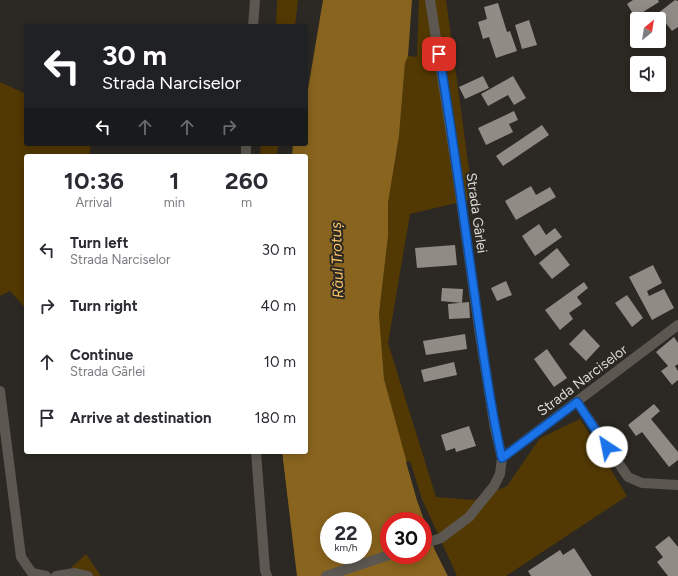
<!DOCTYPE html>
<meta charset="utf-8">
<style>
body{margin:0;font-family:Figtree,sans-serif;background:#f7f7f7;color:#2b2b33;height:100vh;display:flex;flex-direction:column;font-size:15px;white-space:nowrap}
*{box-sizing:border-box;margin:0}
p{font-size:13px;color:#7c7c81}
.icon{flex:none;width:22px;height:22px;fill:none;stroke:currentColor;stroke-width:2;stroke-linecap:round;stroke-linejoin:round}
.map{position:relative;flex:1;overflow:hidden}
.details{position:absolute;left:24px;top:154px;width:284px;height:300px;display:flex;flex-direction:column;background:#fff;border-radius:4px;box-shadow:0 2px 10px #0003}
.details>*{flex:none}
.hud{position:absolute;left:24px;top:24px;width:284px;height:122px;border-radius:4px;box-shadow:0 2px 10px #0003;background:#202124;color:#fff;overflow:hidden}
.needle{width:26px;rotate:30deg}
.controls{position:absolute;left:630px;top:12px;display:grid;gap:8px}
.controls a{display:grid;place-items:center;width:36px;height:36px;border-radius:4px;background:#fff;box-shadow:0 2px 10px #0003;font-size:20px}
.speed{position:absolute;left:320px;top:512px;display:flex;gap:8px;font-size:20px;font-weight:700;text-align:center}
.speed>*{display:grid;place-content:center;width:52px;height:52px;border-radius:50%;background:#fff;box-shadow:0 2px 10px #0003;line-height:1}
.speed small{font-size:10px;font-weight:400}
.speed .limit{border:6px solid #d22;background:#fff;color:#111}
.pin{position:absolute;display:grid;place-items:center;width:34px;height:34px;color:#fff;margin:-17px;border-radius:8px;box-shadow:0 2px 6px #0006}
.me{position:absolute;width:44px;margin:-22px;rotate:326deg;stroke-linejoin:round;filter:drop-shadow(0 0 3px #0008)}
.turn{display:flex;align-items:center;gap:14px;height:84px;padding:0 12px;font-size:18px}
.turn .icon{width:52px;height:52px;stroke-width:2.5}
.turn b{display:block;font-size:28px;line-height:34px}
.lanes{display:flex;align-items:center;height:38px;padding:0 12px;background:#0003;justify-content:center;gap:20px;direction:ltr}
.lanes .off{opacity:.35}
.eta{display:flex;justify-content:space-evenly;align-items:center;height:68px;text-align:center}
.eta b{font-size:24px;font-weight:700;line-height:28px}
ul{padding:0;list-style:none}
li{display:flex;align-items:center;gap:12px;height:56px;padding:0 12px}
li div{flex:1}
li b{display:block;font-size:15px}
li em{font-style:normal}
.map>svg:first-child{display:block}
.green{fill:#523903}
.water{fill:#89641e;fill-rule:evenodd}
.pier{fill:#2c2823}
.building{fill:#908c85}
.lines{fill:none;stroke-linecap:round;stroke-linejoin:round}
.street{stroke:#5c5851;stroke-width:10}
.route-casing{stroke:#114b97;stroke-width:10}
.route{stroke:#1a73e8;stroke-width:7}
.labels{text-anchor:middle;stroke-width:4;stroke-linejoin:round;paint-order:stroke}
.street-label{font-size:14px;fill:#dddbd7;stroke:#2c2823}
.water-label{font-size:15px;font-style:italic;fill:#f9c366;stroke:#2c2823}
</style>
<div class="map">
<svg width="678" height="576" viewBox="0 0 678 576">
<rect width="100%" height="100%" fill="#2c2823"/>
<g class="green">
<polygon points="277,0 298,0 295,26 276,26"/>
<polygon points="419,0 446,0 473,199 410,214 388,343 436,497 474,500 507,486 540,438 580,419 627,496 506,576 457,576 422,499 410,461 406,462 384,379 379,314 388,236 388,203 399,136 405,63 408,56 417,57"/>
<polygon points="0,82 26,94 26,144 91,144 89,156 26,156 26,309 10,291 0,296"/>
<polygon points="261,144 279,144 276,156 260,156"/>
<polygon points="86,554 101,576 62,576"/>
</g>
<path class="water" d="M323 0H412L408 56 405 63 399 136 388 203V236L379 314 384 379 417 500 435 550 448 576H296L282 452H306V156H292L293 144H306V101ZM329 521H363V555H329ZM389 521H423V555H389Z"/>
<g class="pier">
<polygon points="280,452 282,452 297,576 294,576"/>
<polygon points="406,462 408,462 419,500 437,550 450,576 448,576 435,550 417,500"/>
</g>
<g class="building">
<polygon points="633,0 658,0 659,2 635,17 627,4"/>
<polygon points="675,0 678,1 678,27 672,31 658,13"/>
<polygon points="498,3 507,32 510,31 517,51 496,58 489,37 483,39 478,22 487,19 484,7"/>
<polygon points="529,20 537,45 522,49 515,25"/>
<polygon points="483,76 489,88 465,99 459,87"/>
<polygon points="513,76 526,98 514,105 508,95 488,106 481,94"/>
<polygon points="514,111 518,120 509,124 513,132 486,145 478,128"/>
<polygon points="542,125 549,135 503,166 496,156"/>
<polygon points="531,186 536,195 550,187 556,197 516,220 505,201"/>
<polygon points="539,224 546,235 555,228 562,237 535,256 522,236"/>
<polygon points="455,245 457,265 417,268 415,248"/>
<polygon points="557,248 570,265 552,279 539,263"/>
<polygon points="653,265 662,283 647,291 649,296 664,289 674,308 652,320 629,277"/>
<polygon points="506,281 512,295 497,301 491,288"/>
<polygon points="584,282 588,288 577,297 582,304 569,313 573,319 560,330 545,310"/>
<polygon points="442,288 463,289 462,303 441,301"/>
<polygon points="627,295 643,318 632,327 615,303"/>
<polygon points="469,302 470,318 449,319 448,304"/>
<polygon points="584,329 600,346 586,361 569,344"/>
<polygon points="465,334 467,349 426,355 423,341"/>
<polygon points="674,337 678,343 678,364 675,366 678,371 678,380 672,385 661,371 668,366 656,352"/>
<polygon points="547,349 567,378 554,387 534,359"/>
<polygon points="454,362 457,375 424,382 421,370"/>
<polygon points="654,404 660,411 651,419 678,452 678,460 669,467 642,432 636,436 628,425"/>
<polygon points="469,426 476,446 456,452 455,448 446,451 441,435"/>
<polygon points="669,536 678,547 678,576 668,576 657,562 663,557 655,547"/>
<polygon points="574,548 592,576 531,576 528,571 560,550 563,555"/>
</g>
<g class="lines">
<g class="street">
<polyline points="253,26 255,0"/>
<polyline points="246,156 246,144"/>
<polyline points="0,391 21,557 32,573 46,576"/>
<polyline points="577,402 628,477 642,483 678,485"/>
<polyline points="256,452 265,570 267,576"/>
<polyline points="502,458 678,325"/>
<polyline points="423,544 441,538 469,517 494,486 500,474 502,458 495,429 480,335 457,172 430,0"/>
<polyline points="56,576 75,573 88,576"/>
<polyline points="326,576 389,555"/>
</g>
</g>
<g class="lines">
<defs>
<path id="route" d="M439 54C454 142 465 230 478 318 485 364 491 412 502 458L577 402 607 447"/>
</defs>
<use href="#route" class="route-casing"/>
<use href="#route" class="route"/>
</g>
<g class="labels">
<g class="street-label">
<text transform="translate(477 213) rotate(82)" y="5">Strada Gârlei</text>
<text transform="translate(582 380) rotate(-37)" y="5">Strada Narciselor</text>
</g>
<g class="water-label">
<text transform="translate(337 260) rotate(-92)" y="5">Râul Trotuș</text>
</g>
</g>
</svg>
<div class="controls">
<a><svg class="needle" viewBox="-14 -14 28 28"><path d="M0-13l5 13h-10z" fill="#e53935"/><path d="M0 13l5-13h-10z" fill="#7c7c81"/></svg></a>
<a><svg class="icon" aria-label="sound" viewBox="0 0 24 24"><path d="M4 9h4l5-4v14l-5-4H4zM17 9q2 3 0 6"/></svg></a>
</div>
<div class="speed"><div>22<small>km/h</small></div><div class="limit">30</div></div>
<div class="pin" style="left:439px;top:54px;background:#d93025"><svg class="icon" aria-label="arrive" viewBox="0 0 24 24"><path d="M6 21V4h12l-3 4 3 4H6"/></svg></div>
<svg class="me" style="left:607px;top:447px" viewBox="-20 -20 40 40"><circle r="19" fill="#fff"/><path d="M0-13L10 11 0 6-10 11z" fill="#1a73e8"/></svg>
<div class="hud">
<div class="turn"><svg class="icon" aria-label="left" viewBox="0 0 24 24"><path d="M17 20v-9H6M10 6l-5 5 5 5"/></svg><div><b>30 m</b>Strada Narciselor</div></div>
<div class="lanes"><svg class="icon" aria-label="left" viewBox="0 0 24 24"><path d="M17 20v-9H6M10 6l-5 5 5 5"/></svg><svg class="icon off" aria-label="ahead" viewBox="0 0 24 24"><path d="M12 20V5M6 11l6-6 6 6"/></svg><svg class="icon off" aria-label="ahead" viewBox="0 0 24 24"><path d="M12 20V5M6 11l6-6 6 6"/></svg><svg class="icon off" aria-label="right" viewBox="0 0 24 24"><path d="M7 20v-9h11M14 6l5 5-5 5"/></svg></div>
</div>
<section class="details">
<div class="eta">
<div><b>10:36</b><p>Arrival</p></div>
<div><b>1</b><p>min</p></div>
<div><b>260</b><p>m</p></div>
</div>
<ul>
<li><svg class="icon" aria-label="left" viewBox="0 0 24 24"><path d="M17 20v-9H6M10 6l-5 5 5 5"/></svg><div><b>Turn left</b><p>Strada Narciselor</p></div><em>30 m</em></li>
<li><svg class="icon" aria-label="right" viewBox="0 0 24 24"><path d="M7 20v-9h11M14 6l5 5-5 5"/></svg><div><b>Turn right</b></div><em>40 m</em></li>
<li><svg class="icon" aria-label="ahead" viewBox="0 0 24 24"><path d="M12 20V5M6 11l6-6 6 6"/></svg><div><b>Continue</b><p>Strada Gârlei</p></div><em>10 m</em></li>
<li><svg class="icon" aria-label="arrive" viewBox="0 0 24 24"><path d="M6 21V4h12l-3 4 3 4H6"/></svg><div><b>Arrive at destination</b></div><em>180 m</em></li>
</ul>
</section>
</div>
